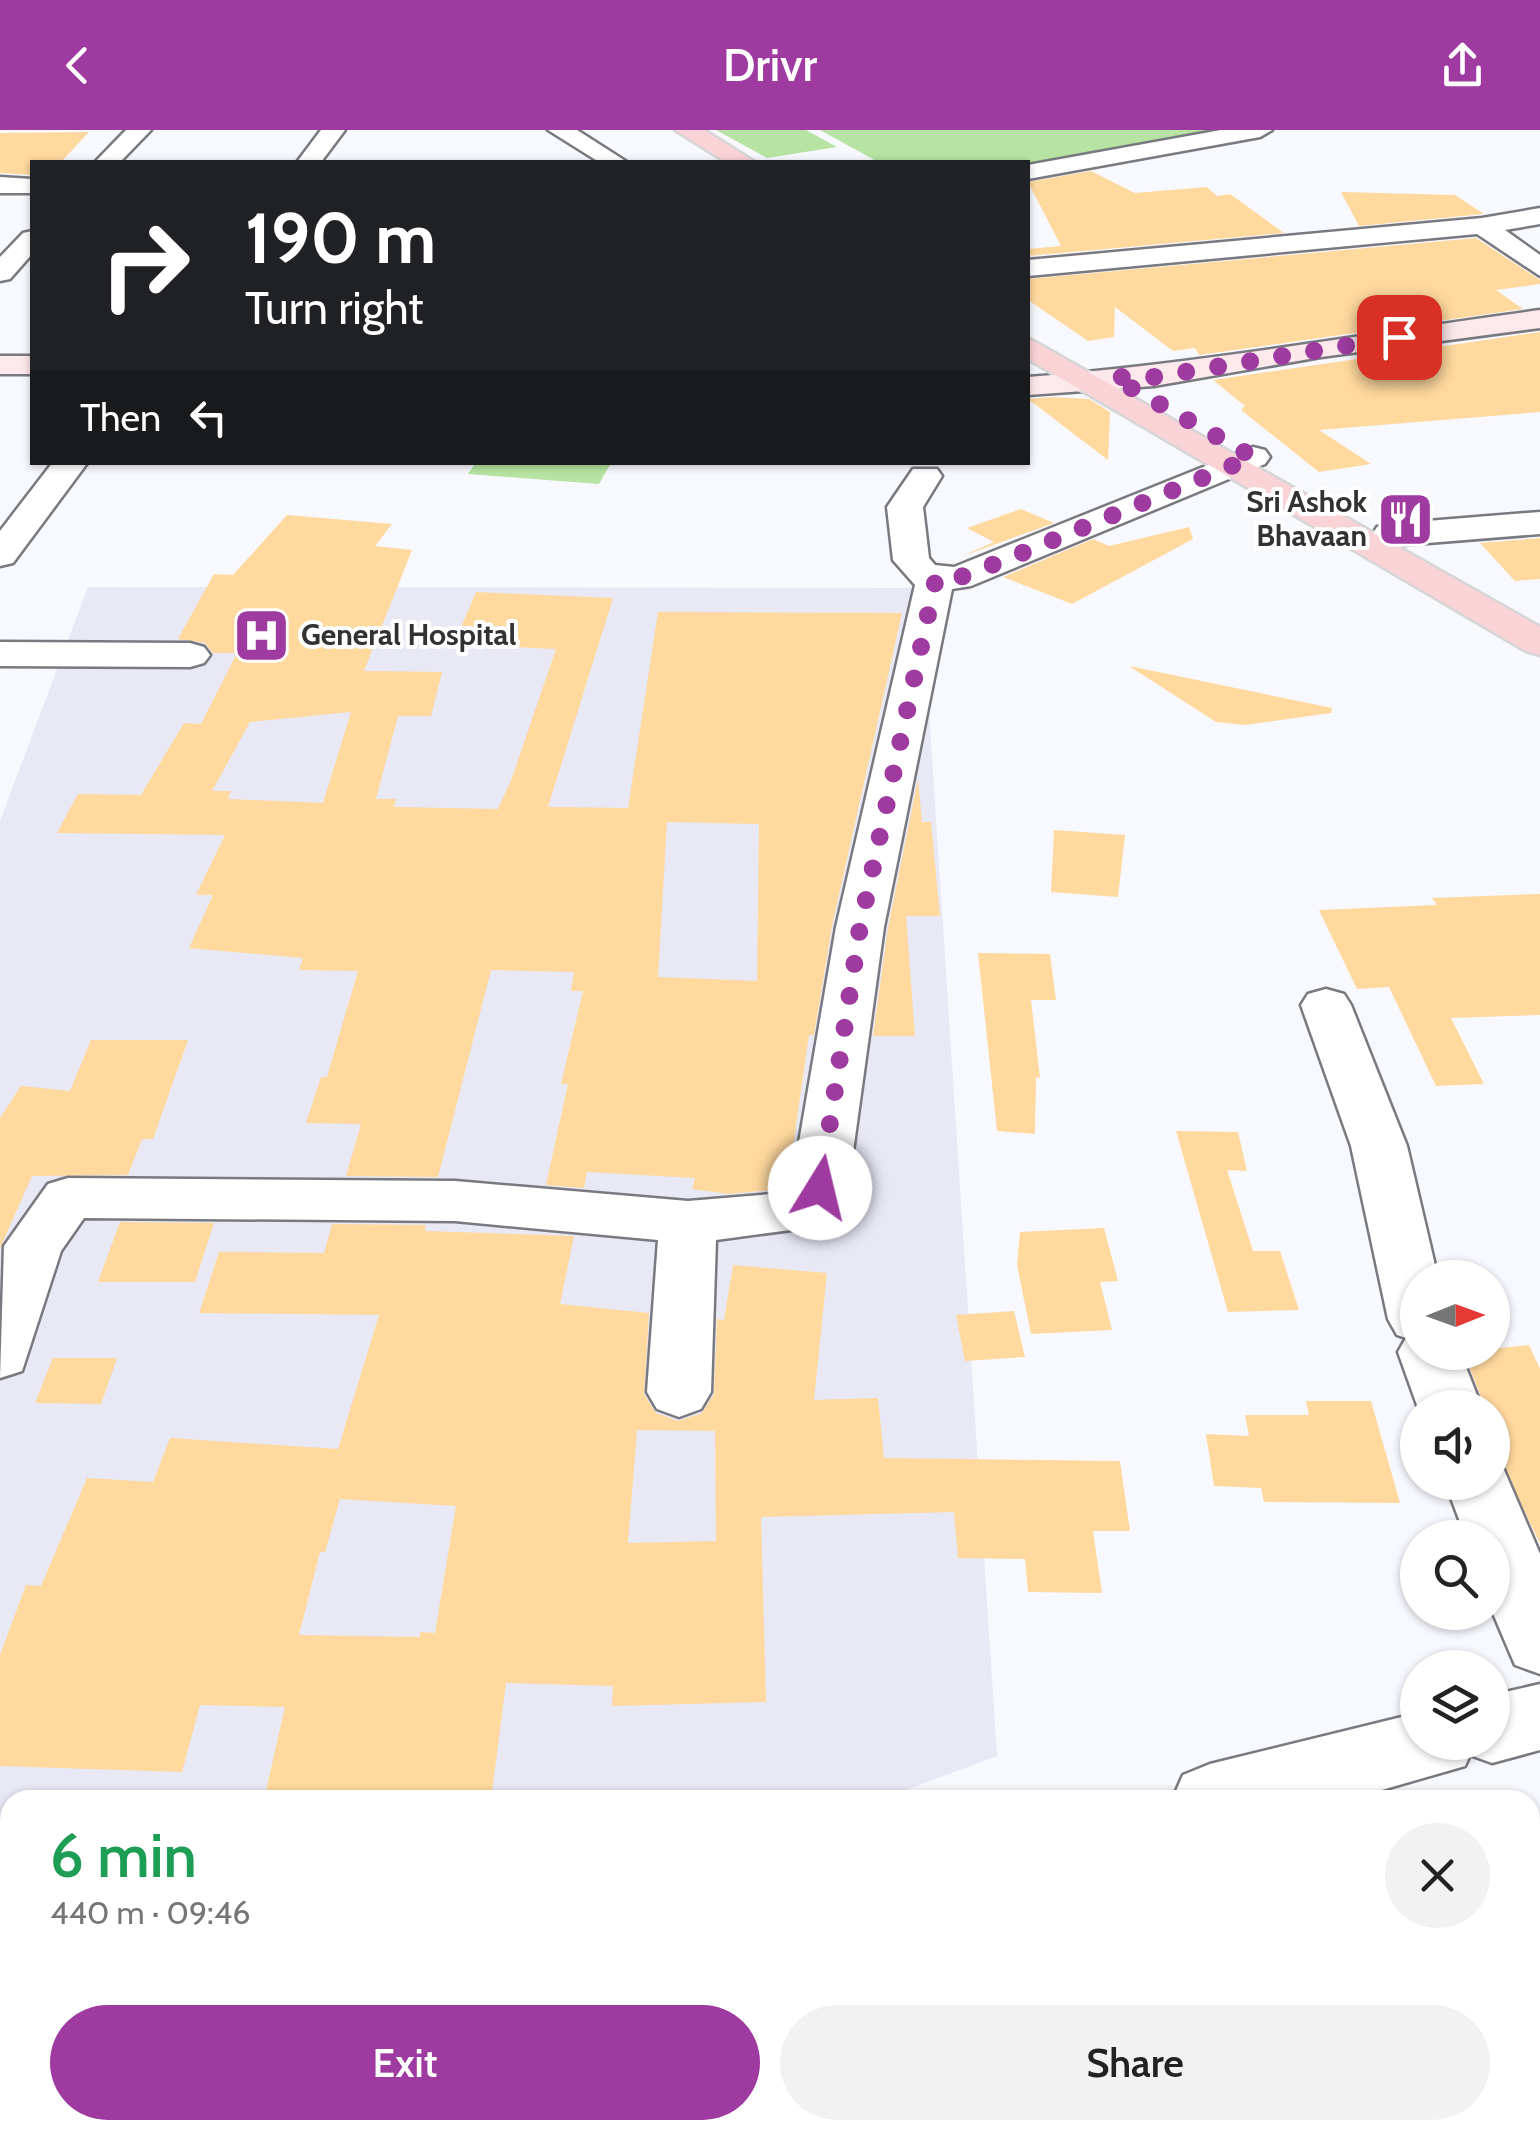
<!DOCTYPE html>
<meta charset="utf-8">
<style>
body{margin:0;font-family:Cabin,sans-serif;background:#f2f2f2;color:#222;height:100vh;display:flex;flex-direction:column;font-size:38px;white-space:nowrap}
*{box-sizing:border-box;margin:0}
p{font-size:32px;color:#767676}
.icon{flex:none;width:55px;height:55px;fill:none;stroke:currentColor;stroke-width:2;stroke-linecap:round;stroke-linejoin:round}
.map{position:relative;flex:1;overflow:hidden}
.side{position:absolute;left:0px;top:1660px;width:1540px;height:350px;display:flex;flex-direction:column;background:#fff;border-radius:30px 30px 0 0;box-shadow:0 2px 8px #0004}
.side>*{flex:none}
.banner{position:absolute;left:30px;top:30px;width:1000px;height:305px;border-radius:0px;box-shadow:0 2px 8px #0004;background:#202124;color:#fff;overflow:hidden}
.needle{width:65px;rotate:89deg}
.controls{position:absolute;left:1400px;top:1130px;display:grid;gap:20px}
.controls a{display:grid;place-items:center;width:110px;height:110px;border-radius:50%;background:#fff;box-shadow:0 2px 8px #0004;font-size:50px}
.pin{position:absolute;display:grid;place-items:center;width:85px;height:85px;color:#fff;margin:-42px;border-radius:20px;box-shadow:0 5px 15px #0006}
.me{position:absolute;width:110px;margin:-55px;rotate:9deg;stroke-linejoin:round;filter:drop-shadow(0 0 8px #0008)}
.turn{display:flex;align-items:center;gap:35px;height:210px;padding:0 50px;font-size:45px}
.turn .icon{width:130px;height:130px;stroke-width:2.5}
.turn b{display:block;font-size:70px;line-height:85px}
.then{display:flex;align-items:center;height:95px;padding:0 50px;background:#0003;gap:20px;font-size:38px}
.round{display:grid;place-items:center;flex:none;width:105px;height:105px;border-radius:52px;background:#f2f2f2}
.overview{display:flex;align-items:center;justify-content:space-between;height:170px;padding:0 50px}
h1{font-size:60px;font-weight:600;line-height:75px;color:#1e9e55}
.primary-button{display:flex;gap:20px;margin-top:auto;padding:20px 50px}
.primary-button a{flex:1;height:115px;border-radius:60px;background:#9e3aa0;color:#fff;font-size:40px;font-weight:600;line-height:115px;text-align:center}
.primary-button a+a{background:#f2f2f2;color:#222}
header{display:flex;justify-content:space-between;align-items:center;height:130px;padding:0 50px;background:#9e3aa0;color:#fff;font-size:45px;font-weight:600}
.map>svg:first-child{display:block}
.built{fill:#e8e9f5}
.green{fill:#b7e4a2}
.building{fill:#ffd99e;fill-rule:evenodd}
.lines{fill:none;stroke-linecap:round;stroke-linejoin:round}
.minor-casing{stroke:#797980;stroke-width:5}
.tertiary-casing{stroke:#797980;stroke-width:5}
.secondary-casing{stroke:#797980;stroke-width:5}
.primary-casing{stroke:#d6d6d7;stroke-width:5}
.minor{fill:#fff;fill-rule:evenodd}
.tertiary{fill:#fff;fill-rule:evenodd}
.secondary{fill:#fde9eb;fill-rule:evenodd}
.primary{fill:#fad3d7;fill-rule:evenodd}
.route{stroke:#9e3aa0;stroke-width:18;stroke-dasharray:0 32.4}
.labels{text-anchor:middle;stroke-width:8;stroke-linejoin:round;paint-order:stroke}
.far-poi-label{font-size:30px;font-weight:bold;fill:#323235;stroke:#fff;text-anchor:end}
</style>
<header><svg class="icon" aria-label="back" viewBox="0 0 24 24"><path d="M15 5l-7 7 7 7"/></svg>Drivr<svg class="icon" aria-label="share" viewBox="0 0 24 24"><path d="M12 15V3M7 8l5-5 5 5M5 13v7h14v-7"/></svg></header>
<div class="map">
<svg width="1540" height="2010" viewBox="0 0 1540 2010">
<rect width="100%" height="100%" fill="#f8f8ff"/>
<polygon class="built" points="88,457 921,458 997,1626 880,1670 10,1670 10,1761 0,1761 0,691"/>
<g class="green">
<polygon points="716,0 806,0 837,17 767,28"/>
<polygon points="820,0 1229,0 1028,35 878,32"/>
<polygon points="476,332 611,332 611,333 599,354 468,344"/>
</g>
<g class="building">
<polygon points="89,2 61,32 32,32 32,45 0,43 0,3"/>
<polygon points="1091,41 1135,63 1207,57 1217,66 1230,64 1284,103 1028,126 1028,119 1061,116 1028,52"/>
<polygon points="1341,62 1455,65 1484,84 1359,96"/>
<polygon points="1476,108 1540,150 1540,154 1496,160 1523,179 1199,225 1195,218 1173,221 1115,177 1114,207 1088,211 1028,170 1028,149"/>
<polygon points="1540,202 1540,282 1319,300 1371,334 1319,342 1241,280 1245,276 1213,250"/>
<polygon points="1052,267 1089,269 1110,282 1108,330 1028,269"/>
<polygon points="1021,379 1054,393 960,427 994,412 967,398"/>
<path d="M287 385 392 394 375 416 412 420 364 541 442 542 431 586H398L376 669H396L394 677 498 679 512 648 556 519 454 514 476 462 613 468 548 677 628 678 658 482 902 483 832 796 814 905H809L788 1051 782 1059 729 1064 692 1059 695 1048 587 1042 584 1058 546 1055 568 954H561L583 861H571L574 842 491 840 438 1047 346 1046 361 994 306 993 321 947H327L358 841 299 840 303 828 189 818 213 765H196L225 705 57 703 78 664 141 665 184 593 201 594 237 523H213L205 513 178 509 214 444 233 445ZM351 582 323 673 228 669 231 661H212L250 592ZM667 692 759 694 757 851 658 847Z"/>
<polygon points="1189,397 1193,409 1072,474 1003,447 1093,409 1109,416"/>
<polygon points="1540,408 1540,449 1515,451 1480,413"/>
<polygon points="1129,536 1332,578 1331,583 1245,595 1216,592"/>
<polygon points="918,649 922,692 931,692 940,786 906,786 915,906 873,906 888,798"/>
<polygon points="1054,700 1125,705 1118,767 1051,762"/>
<polygon points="1540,764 1540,885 1451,888 1484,954 1436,956 1389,857 1357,859 1319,780 1437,775 1432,768"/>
<polygon points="978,823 1050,824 1056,870 1031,870 1040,948 1036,947 1035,1004 997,1001"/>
<polygon points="91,910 188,910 153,1009 142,1009 128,1045 32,1046 0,1118 0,988 21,956 70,961"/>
<polygon points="1176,1001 1238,1002 1247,1041 1227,1040 1253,1121 1280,1121 1299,1180 1228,1182"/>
<polygon points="120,1092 214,1093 195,1152 98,1152"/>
<path d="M332 1094 426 1095 425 1101 574 1106 560 1174 649 1183 644 1264 656 1283 678 1291 702 1283 714 1264 717 1189 724 1190 733 1135 827 1143 814 1270 878 1268 884 1328 1120 1331 1130 1401H1093L1102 1463 1028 1462 1025 1429 958 1428 954 1382 761 1387 766 1572 612 1576 613 1556 506 1553 491 1670H388L390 1663 266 1661 285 1577 200 1575 182 1642 0 1636V1525L26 1455 41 1456 87 1348 153 1352 170 1308 338 1319 379 1185 199 1183 219 1122 324 1123ZM637 1300 715 1301 716 1411 628 1413ZM340 1369 456 1376 435 1503 420 1502V1507L299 1505 320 1422H325Z"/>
<polygon points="1104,1098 1118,1151 1100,1152 1112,1200 1031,1204 1017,1135 1020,1102"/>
<polygon points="1014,1181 1025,1227 965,1231 956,1185"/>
<polygon points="1529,1215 1540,1239 1540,1414 1492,1313 1492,1278 1485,1278 1464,1222"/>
<polygon points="53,1228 117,1228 101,1274 35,1273"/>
<polygon points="1306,1271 1371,1271 1400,1373 1264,1372 1261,1358 1214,1356 1206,1304 1249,1306 1245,1285 1309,1285"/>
</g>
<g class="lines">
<defs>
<g id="minor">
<polygon points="126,0 151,0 120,32 95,32"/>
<polygon points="321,0 345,0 321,32 297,32"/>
<polygon points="548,0 577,0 627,32 599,32"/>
<polygon points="1221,0 1272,0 1260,7 1028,49 1028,35"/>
<polygon points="0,47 32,49 32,63 0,63"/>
<polygon points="1540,78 1540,94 1505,100 1540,125 1540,146 1477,104 1028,146 1028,130 1482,88"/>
<polygon points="32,101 32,124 10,149 0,151 0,127 23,103"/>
<polygon points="1253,317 1265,320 1270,327 1265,334 971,456 952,459 884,797 848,1058 821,1096 716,1110 711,1262 701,1279 679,1287 657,1279 647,1262 658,1110 455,1091 84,1088 61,1121 22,1241 0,1248 4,1116 48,1054 68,1048 455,1051 688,1071 784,1063 792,1053 836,797 915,455 893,430 887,377 913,339 937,339 942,346 923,377 929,428 935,435 954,437"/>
<polygon points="53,332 88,332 13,433 0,436 0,401"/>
<polygon points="1540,382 1540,404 1390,416 1377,413 1372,405 1377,397 1390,394"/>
<polygon points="0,512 190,513 204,517 210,525 204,533 190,537 0,536"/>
<polygon points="1326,859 1344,864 1351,875 1407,1016 1438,1148 1418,1148 1418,1222 1460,1222 1482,1278 1418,1278 1398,1222 1406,1208 1397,1205 1388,1189 1351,1016 1301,875 1308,864"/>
<polygon points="1492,1330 1501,1333 1540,1424 1540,1544 1515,1535 1492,1481 1492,1408 1466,1408 1445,1352 1492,1352"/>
<polygon points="567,2000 653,2000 651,2010 565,2010"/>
<polygon points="1237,2000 1323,2000 1325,2010 1239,2010"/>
</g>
<g id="tertiary">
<polygon points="1540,1554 1540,1620 1492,1633 1470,1625 1465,1636 1347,1670 1172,1670 1183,1645 1210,1634 1418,1583 1418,1612 1492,1612 1492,1565"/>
<polygon points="0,1788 10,1789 10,1871 0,1870"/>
</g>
<g id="secondary">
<path d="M1540 180V198L1321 227 1154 256 1028 265V247C1200 234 1369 203 1540 180Z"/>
<rect x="0" y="226" width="32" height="18"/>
</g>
<g id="primary">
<polygon points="675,0 704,0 755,32 726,32"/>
<polygon points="1028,208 1540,497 1540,525 1526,521 1028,229"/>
</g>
</defs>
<use href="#minor" class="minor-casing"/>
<use href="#tertiary" class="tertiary-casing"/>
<use href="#secondary" class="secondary-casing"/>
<use href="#primary" class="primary-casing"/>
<use href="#minor" class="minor"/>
<use href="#tertiary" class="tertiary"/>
<use href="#secondary" class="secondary"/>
<use href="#primary" class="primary"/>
</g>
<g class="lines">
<polyline class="route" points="820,1058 860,797 936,448 958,448 1010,428 1253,327 1112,247 1154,247 1399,207"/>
</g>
<defs>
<symbol id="restaurant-square" viewBox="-11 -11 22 22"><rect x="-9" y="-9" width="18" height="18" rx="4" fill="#9e3aa0" stroke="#fff"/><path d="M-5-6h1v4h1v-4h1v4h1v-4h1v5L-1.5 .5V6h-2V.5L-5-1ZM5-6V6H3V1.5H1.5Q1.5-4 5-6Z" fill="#fff"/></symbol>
<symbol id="hospital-square" viewBox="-11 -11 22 22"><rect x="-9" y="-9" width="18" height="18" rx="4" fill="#9e3aa0" stroke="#fff"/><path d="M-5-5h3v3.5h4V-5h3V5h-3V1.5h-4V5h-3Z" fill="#fff"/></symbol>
</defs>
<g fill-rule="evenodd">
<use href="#restaurant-square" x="1374" y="358" width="63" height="63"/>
<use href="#hospital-square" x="230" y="474" width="63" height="63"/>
</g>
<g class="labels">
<g class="far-poi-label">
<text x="1367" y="382">Sri Ashok<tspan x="1367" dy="34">Bhavaan</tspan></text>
<text x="301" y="515" text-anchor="start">General Hospital</text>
</g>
</g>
</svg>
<div class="controls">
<a><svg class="needle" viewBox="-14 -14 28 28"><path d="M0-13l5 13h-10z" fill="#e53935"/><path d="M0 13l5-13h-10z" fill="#767676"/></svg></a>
<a><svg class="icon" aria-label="sound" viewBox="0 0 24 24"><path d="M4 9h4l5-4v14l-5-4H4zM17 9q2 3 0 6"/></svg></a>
<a><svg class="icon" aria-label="search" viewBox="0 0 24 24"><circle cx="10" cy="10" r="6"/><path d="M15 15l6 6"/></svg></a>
<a><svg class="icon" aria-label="layers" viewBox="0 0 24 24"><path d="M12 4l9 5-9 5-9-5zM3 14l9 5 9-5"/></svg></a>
</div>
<div class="pin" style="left:1399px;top:207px;background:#d93025"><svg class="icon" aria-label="arrive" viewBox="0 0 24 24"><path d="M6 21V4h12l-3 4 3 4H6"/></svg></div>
<svg class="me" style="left:820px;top:1058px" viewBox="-20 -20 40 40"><circle r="19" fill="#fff"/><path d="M0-13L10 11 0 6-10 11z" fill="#9e3aa0"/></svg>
<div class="banner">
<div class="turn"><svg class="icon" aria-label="right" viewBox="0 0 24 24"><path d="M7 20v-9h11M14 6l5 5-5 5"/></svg><div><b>190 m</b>Turn right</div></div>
<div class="then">Then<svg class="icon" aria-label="left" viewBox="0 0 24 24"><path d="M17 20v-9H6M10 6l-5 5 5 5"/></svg></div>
</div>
<section class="side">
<div class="overview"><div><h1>6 min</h1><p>440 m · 09:46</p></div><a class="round"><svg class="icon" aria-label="close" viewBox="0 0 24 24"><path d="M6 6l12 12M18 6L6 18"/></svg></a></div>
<div class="primary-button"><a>Exit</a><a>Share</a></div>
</section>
</div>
